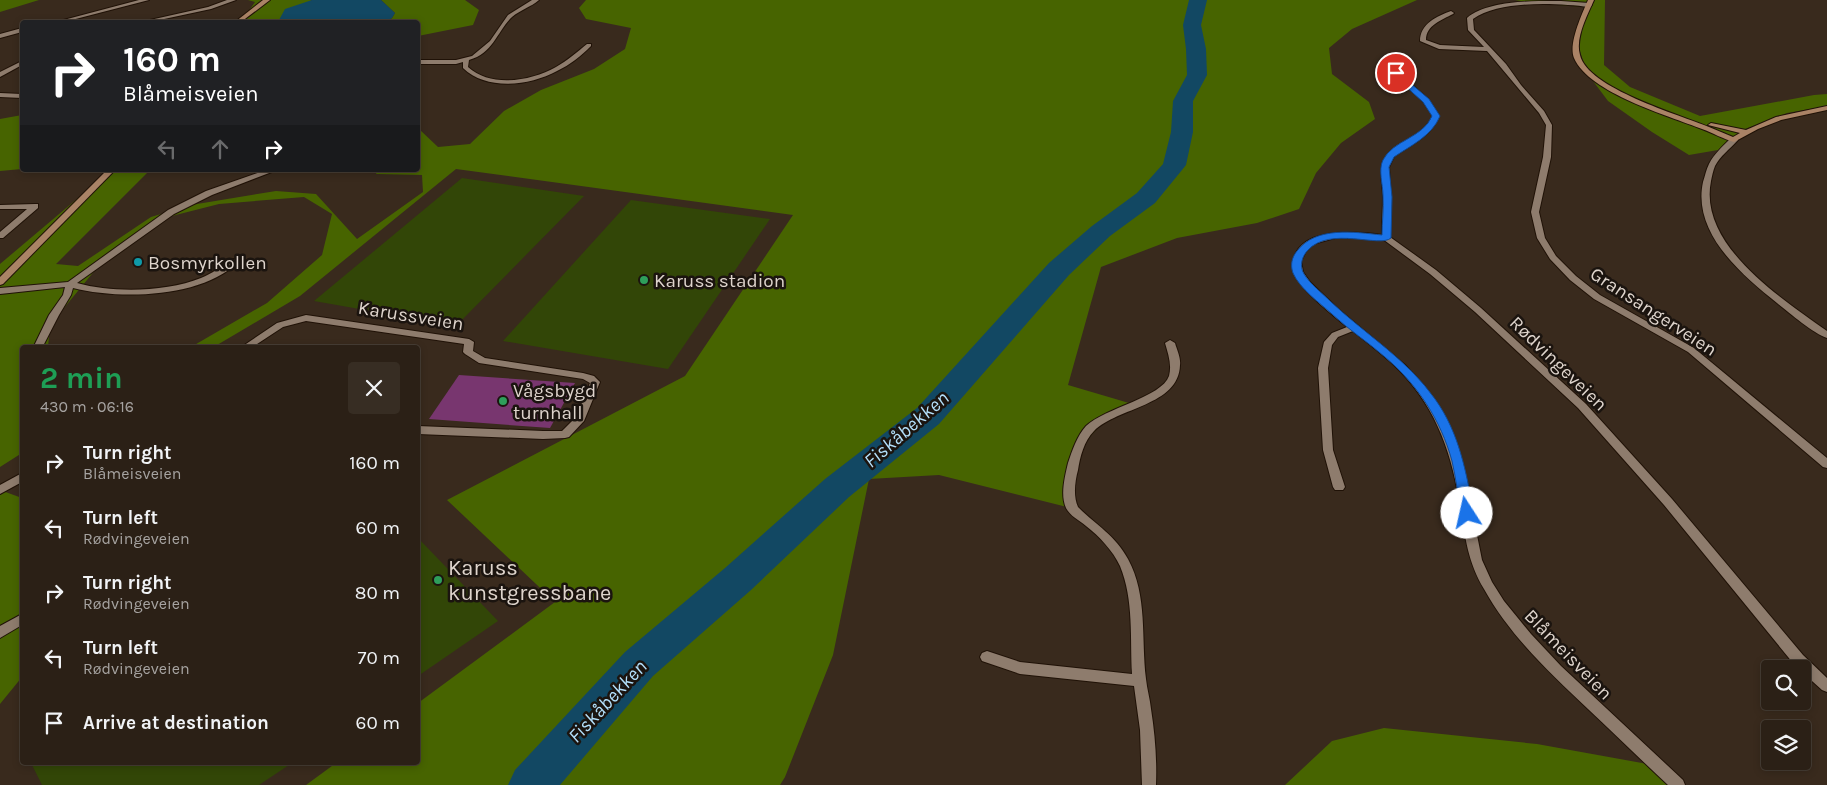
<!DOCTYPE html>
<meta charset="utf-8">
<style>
body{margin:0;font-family:Karla,sans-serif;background:#372d23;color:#f1f3f6;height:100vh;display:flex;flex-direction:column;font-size:19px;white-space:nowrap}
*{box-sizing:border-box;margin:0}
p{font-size:16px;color:#a6a3a1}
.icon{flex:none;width:28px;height:28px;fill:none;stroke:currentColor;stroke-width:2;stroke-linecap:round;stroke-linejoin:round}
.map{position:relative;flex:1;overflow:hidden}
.drawer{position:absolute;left:20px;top:345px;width:400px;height:420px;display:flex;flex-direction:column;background:#2b2016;border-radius:5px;box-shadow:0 2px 8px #0003,0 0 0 1px #473e35}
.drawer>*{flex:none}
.top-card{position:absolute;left:20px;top:20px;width:400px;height:152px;border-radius:5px;box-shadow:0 2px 8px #0003,0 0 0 1px #473e35;background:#202124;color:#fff;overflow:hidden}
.buttons{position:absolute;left:1761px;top:660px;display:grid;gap:10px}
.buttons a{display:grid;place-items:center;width:50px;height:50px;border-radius:5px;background:#2b2016;box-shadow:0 2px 8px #0003,0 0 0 1px #473e35;font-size:25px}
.pin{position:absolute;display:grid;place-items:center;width:42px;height:42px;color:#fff;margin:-21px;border:2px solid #fff;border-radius:50%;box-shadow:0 1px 5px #0007}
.me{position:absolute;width:55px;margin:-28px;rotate:350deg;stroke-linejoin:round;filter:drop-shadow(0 0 4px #0008)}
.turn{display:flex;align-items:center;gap:18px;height:105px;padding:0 20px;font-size:22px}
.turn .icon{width:65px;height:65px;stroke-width:2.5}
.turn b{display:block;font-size:35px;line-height:42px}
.lanes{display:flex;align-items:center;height:48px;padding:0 20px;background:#0003;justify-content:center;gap:25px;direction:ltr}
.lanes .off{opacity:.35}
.round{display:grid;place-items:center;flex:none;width:52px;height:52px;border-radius:5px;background:#372d23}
.head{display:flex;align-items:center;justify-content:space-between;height:85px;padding:0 20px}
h1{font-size:30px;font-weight:700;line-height:38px;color:#1e9e55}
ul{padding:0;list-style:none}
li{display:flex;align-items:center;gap:15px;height:65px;padding:0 20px}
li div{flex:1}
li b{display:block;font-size:19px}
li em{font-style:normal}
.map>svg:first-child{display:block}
.green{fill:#324607}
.forest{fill:#476400}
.water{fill:#124863}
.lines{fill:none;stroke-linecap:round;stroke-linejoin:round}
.river{fill:#124863;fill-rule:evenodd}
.building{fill:#78366f}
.street-casing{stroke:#201207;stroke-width:2}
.secondary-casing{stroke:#201207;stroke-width:2}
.street{fill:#8e7c6d;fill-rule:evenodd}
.secondary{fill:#aa8366;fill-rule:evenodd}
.route{fill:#1a73e8;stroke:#114b97}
.culture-dot{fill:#0f9aa8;stroke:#1b140f;stroke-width:2}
.leisure-dot{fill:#2e9e5b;stroke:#1b140f;stroke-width:2}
.labels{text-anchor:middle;stroke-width:5;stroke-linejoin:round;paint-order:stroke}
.poi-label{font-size:19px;fill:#ded4cc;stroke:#1b140f;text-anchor:start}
.street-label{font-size:19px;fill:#ded4cc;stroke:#1b140f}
.water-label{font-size:20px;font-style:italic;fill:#b3dffa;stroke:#1b140f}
.near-poi-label{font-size:22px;fill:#ded4cc;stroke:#1b140f;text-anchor:start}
</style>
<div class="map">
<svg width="1827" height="785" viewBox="0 0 1827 785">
<rect width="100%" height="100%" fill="#392a1d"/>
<g class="green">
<polygon points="462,178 584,196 456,326 314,301"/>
<polygon points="631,200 770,219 668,369 503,341"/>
<polygon points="418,538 498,621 418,676"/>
<polygon points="31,763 292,763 259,785 42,785"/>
</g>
<g class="forest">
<polygon points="0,0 39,0 0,12"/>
<polygon points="248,0 312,0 275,22 241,22 255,2"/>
<polygon points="381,0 465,0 479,10 473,25 418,36 418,22 386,22 392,18 395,13"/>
<polygon points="586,0 1417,0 1352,29 1329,48 1332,74 1369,102 1375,119 1341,143 1316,173 1299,209 1257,223 1177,238 1101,267 1068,385 1129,403 1099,427 1068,460 1075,509 939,475 869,479 833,655 785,777 780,785 306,785 336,763 418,762 418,703 555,602 447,500 685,376 793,215 456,169 300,296 212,348 191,347 267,303 322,255 332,214 304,197 219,204 160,219 96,269 50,325 48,347 22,348 22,453 0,467 0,264 110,171 109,170 150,170 56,264 78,266 151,217 191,205 276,191 316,194 357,239 423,192 422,175 376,174 378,170 418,170 418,110 419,129 438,147 470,144 504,111 541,90 594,69 625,49 631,28 586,19 579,8"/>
<polygon points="1515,0 1605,0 1604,65 1630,87 1700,116 1814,95 1827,94 1827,106 1787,113 1745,129 1718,150 1689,155 1652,132 1608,101 1587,73 1579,48 1585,7 1531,3"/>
<polygon points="22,115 22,169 0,171 0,119"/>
<polygon points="0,490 22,498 22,677 0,704"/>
<polygon points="1384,728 1537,744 1653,765 1672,785 1285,785 1332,741"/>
</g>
<polygon class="water" points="312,0 381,0 395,13 392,18 386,22 275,22 279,20 285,9"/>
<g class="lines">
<polygon class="river" points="1189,0 1207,0 1201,25 1206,49 1207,75 1193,101 1193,132 1186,165 1182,170 1155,203 1110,236 1069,275 939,424 849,497 751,590 653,676 560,785 508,785 515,770 625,652 725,568 825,479 917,408 1049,263 1092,226 1137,193 1163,164 1171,132 1173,101 1187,75 1186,49 1183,25"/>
</g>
<polygon class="building" points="459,375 575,383 550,428 429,419"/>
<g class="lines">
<defs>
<g id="street">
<polygon points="139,0 149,0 64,22 56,22"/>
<polygon points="227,0 236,0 211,9 150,22 141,22 208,7"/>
<path d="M532 0H539C531 7 520 10 512 17 497 31 494 53 469 60L468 67C491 88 531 81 556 67 567 61 577 52 587 44H591V46C581 56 570 65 557 71 529 86 487 91 463 68V62L456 64H418V60H456L472 56 490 41 508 15Z"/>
<path d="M1561 1 1589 3 1592 5 1589 7C1557 3 1500 0 1473 19L1474 30 1506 64 1521 85 1544 111 1552 125 1551 157 1539 212 1545 238 1556 256 1576 276 1600 295 1694 348 1827 458V468L1823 467 1688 352 1594 299 1570 280 1550 259 1537 238 1531 212 1543 157 1546 125 1539 113 1487 51 1439 49 1420 41C1420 24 1437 16 1451 11L1454 13 1453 14C1442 20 1426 25 1426 40L1440 45 1484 47 1468 30 1467 18C1488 0 1534 1 1561 1Z"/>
<polygon points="22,28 22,32 0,38 0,34"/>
<polygon points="22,61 22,65 0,77 0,72"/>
<path d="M1396 71 1428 99 1439 116C1431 136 1411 145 1394 156L1389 167 1391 197 1390 237 1436 270 1481 308 1586 404 1672 499 1803 655 1827 678V692L1822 690 1802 672V669H1800L1793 663 1664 505 1578 408 1475 312 1430 274 1384 240 1363 238H1335L1313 244 1306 251 1301 261 1303 272 1310 282 1338 309 1405 365 1425 387 1446 419 1453 434 1463 465 1482 560 1492 582 1504 601 1531 634 1561 666 1683 780 1685 785H1668C1641 760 1615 734 1588 709 1550 673 1510 636 1484 589 1466 559 1465 533 1459 499 1450 447 1433 402 1394 365 1381 353 1367 342 1353 331L1338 337 1332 345 1328 368 1333 450 1345 487 1343 490H1335L1333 487 1323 450 1318 368 1324 342 1332 333 1347 327C1331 313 1302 292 1294 272 1292 265 1293 259 1296 253 1309 227 1359 232 1382 235 1382 222 1383 209 1383 197 1383 186 1379 172 1383 162 1392 142 1423 139 1433 116L1423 101 1394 74 1393 73Z"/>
<polygon points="0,93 22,94 22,98 0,97"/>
<path d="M1731 138 1738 140C1730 149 1720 156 1715 166 1713 171 1712 176 1711 181 1698 245 1782 299 1827 331V338C1814 334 1788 312 1777 303 1742 275 1692 233 1703 182 1705 176 1706 170 1709 164 1714 154 1723 146 1731 138Z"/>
<path d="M266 170H277L212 195 174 214 77 283C113 293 166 292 201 278 212 274 221 266 231 260L234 259 238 262C202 298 120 300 73 288L71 295 59 315 42 348H33L49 315 63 295 65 287 0 294V288L68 282 168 210 206 191Z"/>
<polygon points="35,204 38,204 38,208 3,238 0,238 0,232 27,209 0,209 0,205"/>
<polygon points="306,315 469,339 474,342 473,351 485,358 583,373 594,376 600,382 584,421 569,437 565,438 543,439 418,434 418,426 543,431 562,431 576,417 590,383 583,379 479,363 465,354 463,352 464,344 306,321 283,327 251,348 240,348 277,323"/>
<path d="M1170 340 1175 343C1177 350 1181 358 1180 365 1179 406 1118 407 1094 431 1084 441 1080 457 1078 470 1075 481 1073 496 1078 507 1096 525 1115 535 1128 559 1148 596 1141 638 1146 679 1147 689 1150 699 1151 709 1155 734 1157 760 1156 785H1142L1140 730 1134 686 1020 674 982 661 980 657 982 653 987 651 1020 662 1132 674C1130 639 1134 600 1120 566 1113 551 1099 536 1086 526 1079 520 1070 516 1066 508 1060 495 1065 476 1068 463 1072 451 1077 436 1086 426 1105 408 1162 397 1169 376 1172 364 1168 354 1165 343Z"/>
<polygon points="22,473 22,482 0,494 0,485"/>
<polygon points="22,614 22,625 0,638 0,626"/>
</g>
<g id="secondary">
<polygon points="263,0 270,0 241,22 235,22"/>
<path d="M1588 0H1594C1587 16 1575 38 1580 55 1587 88 1680 115 1709 127 1717 130 1725 134 1733 137L1740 133 1708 125 1711 123 1746 130 1776 117 1827 106V110L1781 120 1758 129 1734 142C1723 139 1713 133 1702 129 1669 116 1589 93 1574 58 1568 44 1582 14 1588 0Z"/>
<polygon points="107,170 115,170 3,284 0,285 0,277"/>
</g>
</defs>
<use href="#street" class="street-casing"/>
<use href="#secondary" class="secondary-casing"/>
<use href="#street" class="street"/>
<use href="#secondary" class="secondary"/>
</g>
<path class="route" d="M1396 71 1429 99 1440 116C1432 136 1410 146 1394 157L1389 167 1392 197 1391 238C1380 248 1330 226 1308 250 1302 256 1299 266 1304 274 1310 284 1322 293 1330 301 1366 335 1407 359 1435 399 1460 434 1466 473 1474 513L1472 517H1463L1461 513C1458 496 1456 478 1452 461 1441 420 1417 384 1385 357 1368 342 1349 330 1332 314 1320 303 1300 289 1293 273 1290 265 1292 257 1297 251 1316 226 1354 232 1382 235 1382 222 1384 209 1383 195 1383 185 1378 170 1383 160 1393 140 1423 138 1432 116L1423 102 1393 75 1392 73Z"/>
<circle class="culture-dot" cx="138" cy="262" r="5"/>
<g class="leisure-dot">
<circle cx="644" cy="280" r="5"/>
<circle cx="503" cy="401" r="5"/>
<circle cx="438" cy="580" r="5"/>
</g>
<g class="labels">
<g class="poi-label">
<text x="148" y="269">Bosmyrkollen</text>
<text x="654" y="287">Karuss stadion</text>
<text x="513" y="397">Vågsbygd<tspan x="513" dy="22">turnhall</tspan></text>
</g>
<g class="street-label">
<text transform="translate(1654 311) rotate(33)" y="7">Gransangerveien</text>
<text transform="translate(411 315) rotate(9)" y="7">Karussveien</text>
<text transform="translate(1559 363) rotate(44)" y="7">Rødvingeveien</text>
<text transform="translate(1569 654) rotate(46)" y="7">Blåmeisveien</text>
</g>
<g class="water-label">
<text transform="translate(906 429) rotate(-41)" y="7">Fiskåbekken</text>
<text transform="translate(607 701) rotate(-47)" y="7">Fiskåbekken</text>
</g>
<g class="near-poi-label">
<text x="448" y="575">Karuss<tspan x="448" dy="25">kunstgressbane</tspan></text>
</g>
</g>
</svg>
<div class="buttons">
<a><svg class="icon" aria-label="search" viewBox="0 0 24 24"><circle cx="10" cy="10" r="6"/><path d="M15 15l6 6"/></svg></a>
<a><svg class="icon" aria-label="layers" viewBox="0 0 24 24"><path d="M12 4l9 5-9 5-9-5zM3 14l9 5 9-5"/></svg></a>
</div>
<div class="pin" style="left:1396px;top:73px;background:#d93025"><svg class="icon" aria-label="arrive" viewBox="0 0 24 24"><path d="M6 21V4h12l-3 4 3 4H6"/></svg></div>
<svg class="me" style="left:1467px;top:513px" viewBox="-20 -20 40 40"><circle r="19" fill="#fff"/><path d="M0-13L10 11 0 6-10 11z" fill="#1a73e8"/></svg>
<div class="top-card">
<div class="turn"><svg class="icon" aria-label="right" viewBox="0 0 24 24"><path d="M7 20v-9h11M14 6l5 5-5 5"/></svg><div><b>160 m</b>Blåmeisveien</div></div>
<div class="lanes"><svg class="icon off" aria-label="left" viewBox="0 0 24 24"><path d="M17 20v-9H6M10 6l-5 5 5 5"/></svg><svg class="icon off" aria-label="ahead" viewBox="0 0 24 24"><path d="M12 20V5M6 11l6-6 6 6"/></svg><svg class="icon" aria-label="right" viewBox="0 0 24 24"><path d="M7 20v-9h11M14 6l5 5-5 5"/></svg></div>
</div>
<section class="drawer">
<div class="head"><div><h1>2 min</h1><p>430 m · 06:16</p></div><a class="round"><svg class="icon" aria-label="close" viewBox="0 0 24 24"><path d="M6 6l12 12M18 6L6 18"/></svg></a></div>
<ul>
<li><svg class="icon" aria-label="right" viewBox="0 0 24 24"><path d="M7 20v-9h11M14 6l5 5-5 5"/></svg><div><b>Turn right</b><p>Blåmeisveien</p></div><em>160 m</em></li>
<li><svg class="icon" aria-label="left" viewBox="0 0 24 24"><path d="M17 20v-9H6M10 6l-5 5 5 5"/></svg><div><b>Turn left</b><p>Rødvingeveien</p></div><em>60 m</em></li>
<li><svg class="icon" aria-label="right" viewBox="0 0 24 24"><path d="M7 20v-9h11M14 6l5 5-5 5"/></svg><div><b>Turn right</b><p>Rødvingeveien</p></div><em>80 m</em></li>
<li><svg class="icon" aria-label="left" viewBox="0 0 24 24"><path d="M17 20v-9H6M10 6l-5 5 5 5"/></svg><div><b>Turn left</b><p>Rødvingeveien</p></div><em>70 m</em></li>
<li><svg class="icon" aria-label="arrive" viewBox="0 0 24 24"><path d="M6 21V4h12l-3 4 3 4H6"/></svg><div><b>Arrive at destination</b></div><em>60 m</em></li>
</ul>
</section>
</div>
